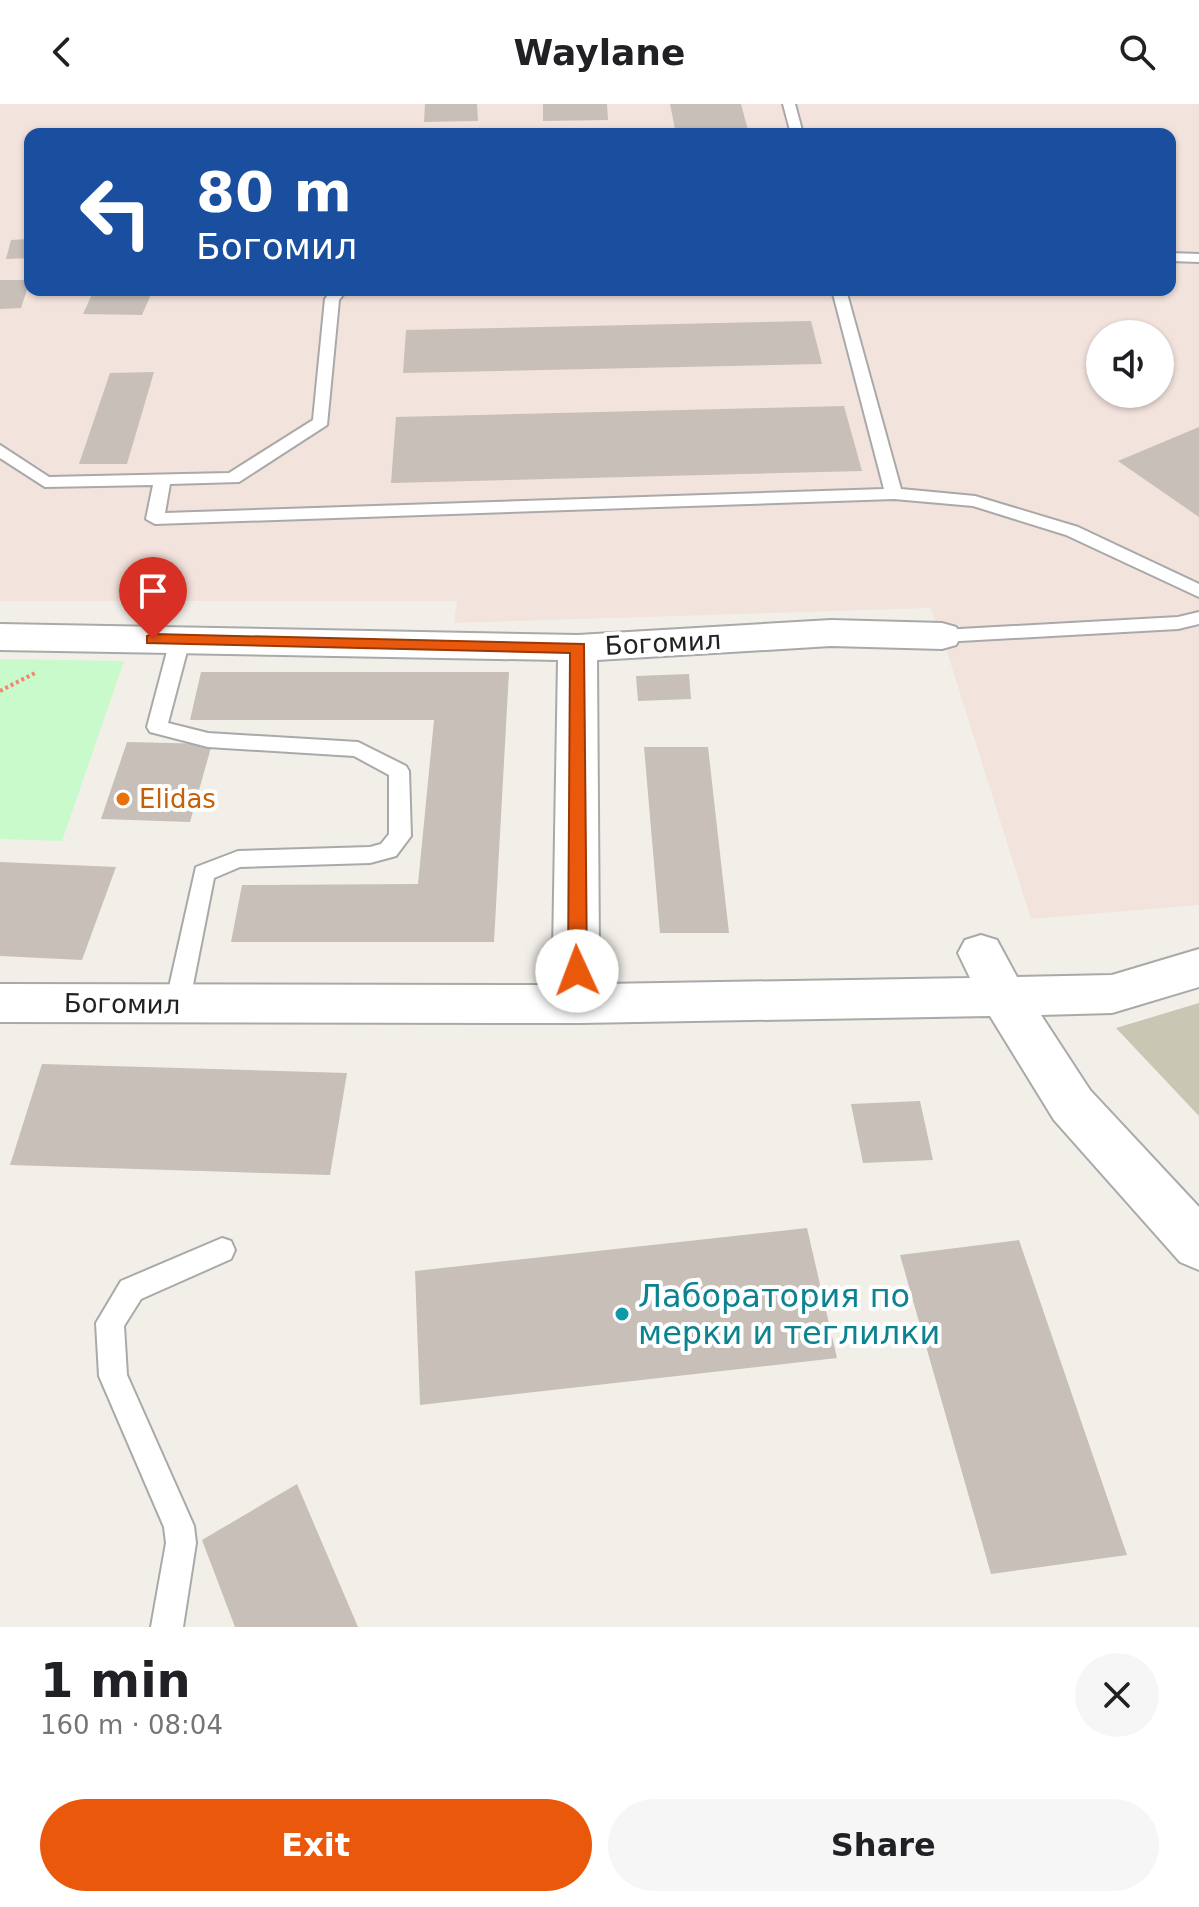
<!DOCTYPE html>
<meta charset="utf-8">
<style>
body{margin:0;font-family:"DejaVu Sans",sans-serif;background:#f6f6f6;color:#202124;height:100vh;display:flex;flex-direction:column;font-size:30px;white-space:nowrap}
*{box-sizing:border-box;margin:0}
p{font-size:26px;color:#757577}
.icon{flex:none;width:44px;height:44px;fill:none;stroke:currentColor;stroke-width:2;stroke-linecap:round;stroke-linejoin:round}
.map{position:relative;height:1523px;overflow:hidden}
.side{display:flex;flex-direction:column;background:#fff;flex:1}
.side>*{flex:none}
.top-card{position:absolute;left:24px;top:24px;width:1152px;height:168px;border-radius:16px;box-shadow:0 2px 6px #0004;background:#1a4fa0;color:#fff;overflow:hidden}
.buttons{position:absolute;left:1086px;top:216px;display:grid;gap:16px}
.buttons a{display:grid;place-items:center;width:88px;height:88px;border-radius:50%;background:#fff;box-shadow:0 2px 6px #0004;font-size:40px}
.pin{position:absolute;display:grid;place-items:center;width:68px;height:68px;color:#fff;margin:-82px -34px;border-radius:50% 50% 50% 0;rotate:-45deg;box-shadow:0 0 8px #0007}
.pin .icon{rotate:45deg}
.me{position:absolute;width:88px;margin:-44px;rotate:358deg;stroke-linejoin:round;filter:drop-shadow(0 0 6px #0008)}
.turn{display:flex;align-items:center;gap:28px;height:168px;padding:0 40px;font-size:36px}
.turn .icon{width:104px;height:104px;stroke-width:2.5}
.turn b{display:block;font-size:56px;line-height:68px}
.round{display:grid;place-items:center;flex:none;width:84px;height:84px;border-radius:42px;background:#f6f6f6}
.head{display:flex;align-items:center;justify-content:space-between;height:136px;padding:0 40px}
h1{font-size:48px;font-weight:700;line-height:60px}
.primary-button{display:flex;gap:16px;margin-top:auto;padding:16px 40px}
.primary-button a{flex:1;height:92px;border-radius:48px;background:#ea580c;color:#fff;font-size:32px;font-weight:700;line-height:92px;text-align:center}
.primary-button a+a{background:#f6f6f6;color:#202124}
header{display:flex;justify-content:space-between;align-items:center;height:104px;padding:0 40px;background:#fff;font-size:36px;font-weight:700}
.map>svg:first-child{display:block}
.military{fill:#f3e3dd;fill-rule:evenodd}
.construction{fill:#c7c7b4}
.park{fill:#c8facc}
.building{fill:#c7bfb8}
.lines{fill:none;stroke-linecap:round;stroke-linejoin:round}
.service-casing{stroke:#a9a9a9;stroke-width:4}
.minor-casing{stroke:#a9a9a9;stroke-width:4}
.path{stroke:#fa8072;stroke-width:4;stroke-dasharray:3 3;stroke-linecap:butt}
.service{fill:#fff;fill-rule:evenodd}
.minor{fill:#fff;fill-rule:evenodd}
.route{fill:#ea580c;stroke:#983908;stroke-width:2}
.food-dot{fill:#e8710a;stroke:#fff;stroke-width:3}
.culture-dot{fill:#0f9aa8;stroke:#fff;stroke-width:3}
.labels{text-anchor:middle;stroke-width:8;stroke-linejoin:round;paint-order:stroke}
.street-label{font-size:26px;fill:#222;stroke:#fff}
.food-label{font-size:26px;fill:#c56008;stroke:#fff;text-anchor:start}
.near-culture-label{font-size:32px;fill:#0d838f;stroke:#fff;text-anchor:start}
</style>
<header><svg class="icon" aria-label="back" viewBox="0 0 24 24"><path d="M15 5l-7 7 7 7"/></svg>Waylane<svg class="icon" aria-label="search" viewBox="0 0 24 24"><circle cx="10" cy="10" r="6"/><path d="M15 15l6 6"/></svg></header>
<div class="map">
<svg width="1199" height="1523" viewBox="0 0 1199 1523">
<rect width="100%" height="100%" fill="#f2efe9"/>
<path class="military" d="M0 0H1199V801L1031 815 942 532 930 504 454 519 457 497H0ZM30 30H1170V186H30ZM1100 230H1160V290H1100Z"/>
<polygon class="construction" points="1199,899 1199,1012 1116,924"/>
<polygon class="park" points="0,555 124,557 62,737 0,735"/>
<g class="building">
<polygon points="425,0 477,0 478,17 424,18"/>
<polygon points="543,0 607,0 608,16 543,17"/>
<polygon points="670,0 741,0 749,30 676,30"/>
<polygon points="30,135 30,154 6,155 11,136"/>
<polygon points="0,176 30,176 21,204 0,205"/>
<polygon points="94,186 153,186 142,211 83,210"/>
<polygon points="407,186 458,186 458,189 406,190"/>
<polygon points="811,217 822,260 403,269 406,226"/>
<polygon points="154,268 127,360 79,360 110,269"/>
<polygon points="844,302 862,367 391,379 396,313"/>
<polygon points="1199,323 1199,413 1118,357"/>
<polygon points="201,568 509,568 494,838 231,838 242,781 418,780 434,616 190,616"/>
<polygon points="689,570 691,595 638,597 636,572"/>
<polygon points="127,638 212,640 190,718 101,715"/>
<polygon points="644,643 708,643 729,829 660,829"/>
<polygon points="0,758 116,763 82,856 0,852"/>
<polygon points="42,960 347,969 330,1071 10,1061"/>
<polygon points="920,997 933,1056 863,1059 851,1000"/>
<polygon points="807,1124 837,1254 420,1301 415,1167"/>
<polygon points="1019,1136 1127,1451 991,1470 900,1151"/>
<polygon points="297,1380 358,1523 235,1523 202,1436"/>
</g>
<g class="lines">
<defs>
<g id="service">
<polygon points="783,0 795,0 803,30 791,30"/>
<polygon points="1170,149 1199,150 1199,158 1170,157"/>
<polygon points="332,186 347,186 339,196 327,321 239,378 170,380 165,409 884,385 832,186 846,186 901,385 975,392 1078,423 1199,480 1199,493 1066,431 973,402 894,395 155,420 146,415 153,381 45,383 0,354 0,341 49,373 229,369 313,316 325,195"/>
<polygon points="1199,508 1199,520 1178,525 942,538 932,532 942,526 1178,513"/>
<polygon points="180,530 190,536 168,619 208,629 358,638 406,662 409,667 411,732 396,752 370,759 240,763 214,774 189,901 185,908 177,911 169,908 165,901 196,763 238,747 370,743 381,740 389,730 389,671 354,652 208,643 150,628 147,623 170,536"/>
<polygon points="222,1134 231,1137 235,1146 231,1155 141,1195 124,1222 127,1271 194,1422 196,1439 183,1523 151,1523 166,1439 164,1423 99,1272 96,1219 121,1177"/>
</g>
<polygon id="minor" points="831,516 942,519 956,523 961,532 956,541 942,545 831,542 597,556 599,848 602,880 970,874 958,849 965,836 981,831 997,836 1017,873 1112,871 1199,845 1199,883 1112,909 1041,911 1090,986 1199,1103 1199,1166 1180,1158 1054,1016 990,912 580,919 0,918 0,880 555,881 553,848 558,556 0,546 0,520 578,531"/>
</defs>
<use href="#service" class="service-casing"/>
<use href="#minor" class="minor-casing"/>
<polyline class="path" points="0,587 35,569"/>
<use href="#service" class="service"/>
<use href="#minor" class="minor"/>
</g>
<polygon class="route" points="153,530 584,540 587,867 584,872 571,872 568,867 570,549 147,539 147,532"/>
<circle class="food-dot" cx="123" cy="695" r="8"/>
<circle class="culture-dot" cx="622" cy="1210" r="8"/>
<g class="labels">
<g class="street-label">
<text transform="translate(663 539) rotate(-3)" y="9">Богомил</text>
<text transform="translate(122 900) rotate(1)" y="9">Богомил</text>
</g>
<g class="food-label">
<text x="139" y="704">Elidas</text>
</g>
<g class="near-culture-label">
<text x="638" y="1203">Лаборатория по<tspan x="638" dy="37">мерки и теглилки</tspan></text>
</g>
</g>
</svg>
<div class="buttons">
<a><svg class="icon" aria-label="sound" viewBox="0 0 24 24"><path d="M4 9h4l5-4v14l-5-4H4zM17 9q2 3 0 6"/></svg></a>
</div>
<div class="pin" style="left:153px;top:535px;background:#d93025"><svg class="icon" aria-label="arrive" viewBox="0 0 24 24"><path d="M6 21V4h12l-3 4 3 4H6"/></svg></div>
<svg class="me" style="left:577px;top:867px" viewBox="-20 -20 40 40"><circle r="19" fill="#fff"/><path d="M0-13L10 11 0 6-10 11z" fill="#ea580c"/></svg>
<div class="top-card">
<div class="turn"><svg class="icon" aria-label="left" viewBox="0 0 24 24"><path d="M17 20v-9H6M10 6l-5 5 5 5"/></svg><div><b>80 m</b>Богомил</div></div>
</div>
</div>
<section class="side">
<div class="head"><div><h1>1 min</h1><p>160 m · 08:04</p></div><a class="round"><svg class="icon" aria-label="close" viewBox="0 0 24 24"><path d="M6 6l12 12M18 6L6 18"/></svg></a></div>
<div class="primary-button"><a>Exit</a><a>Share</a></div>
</section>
